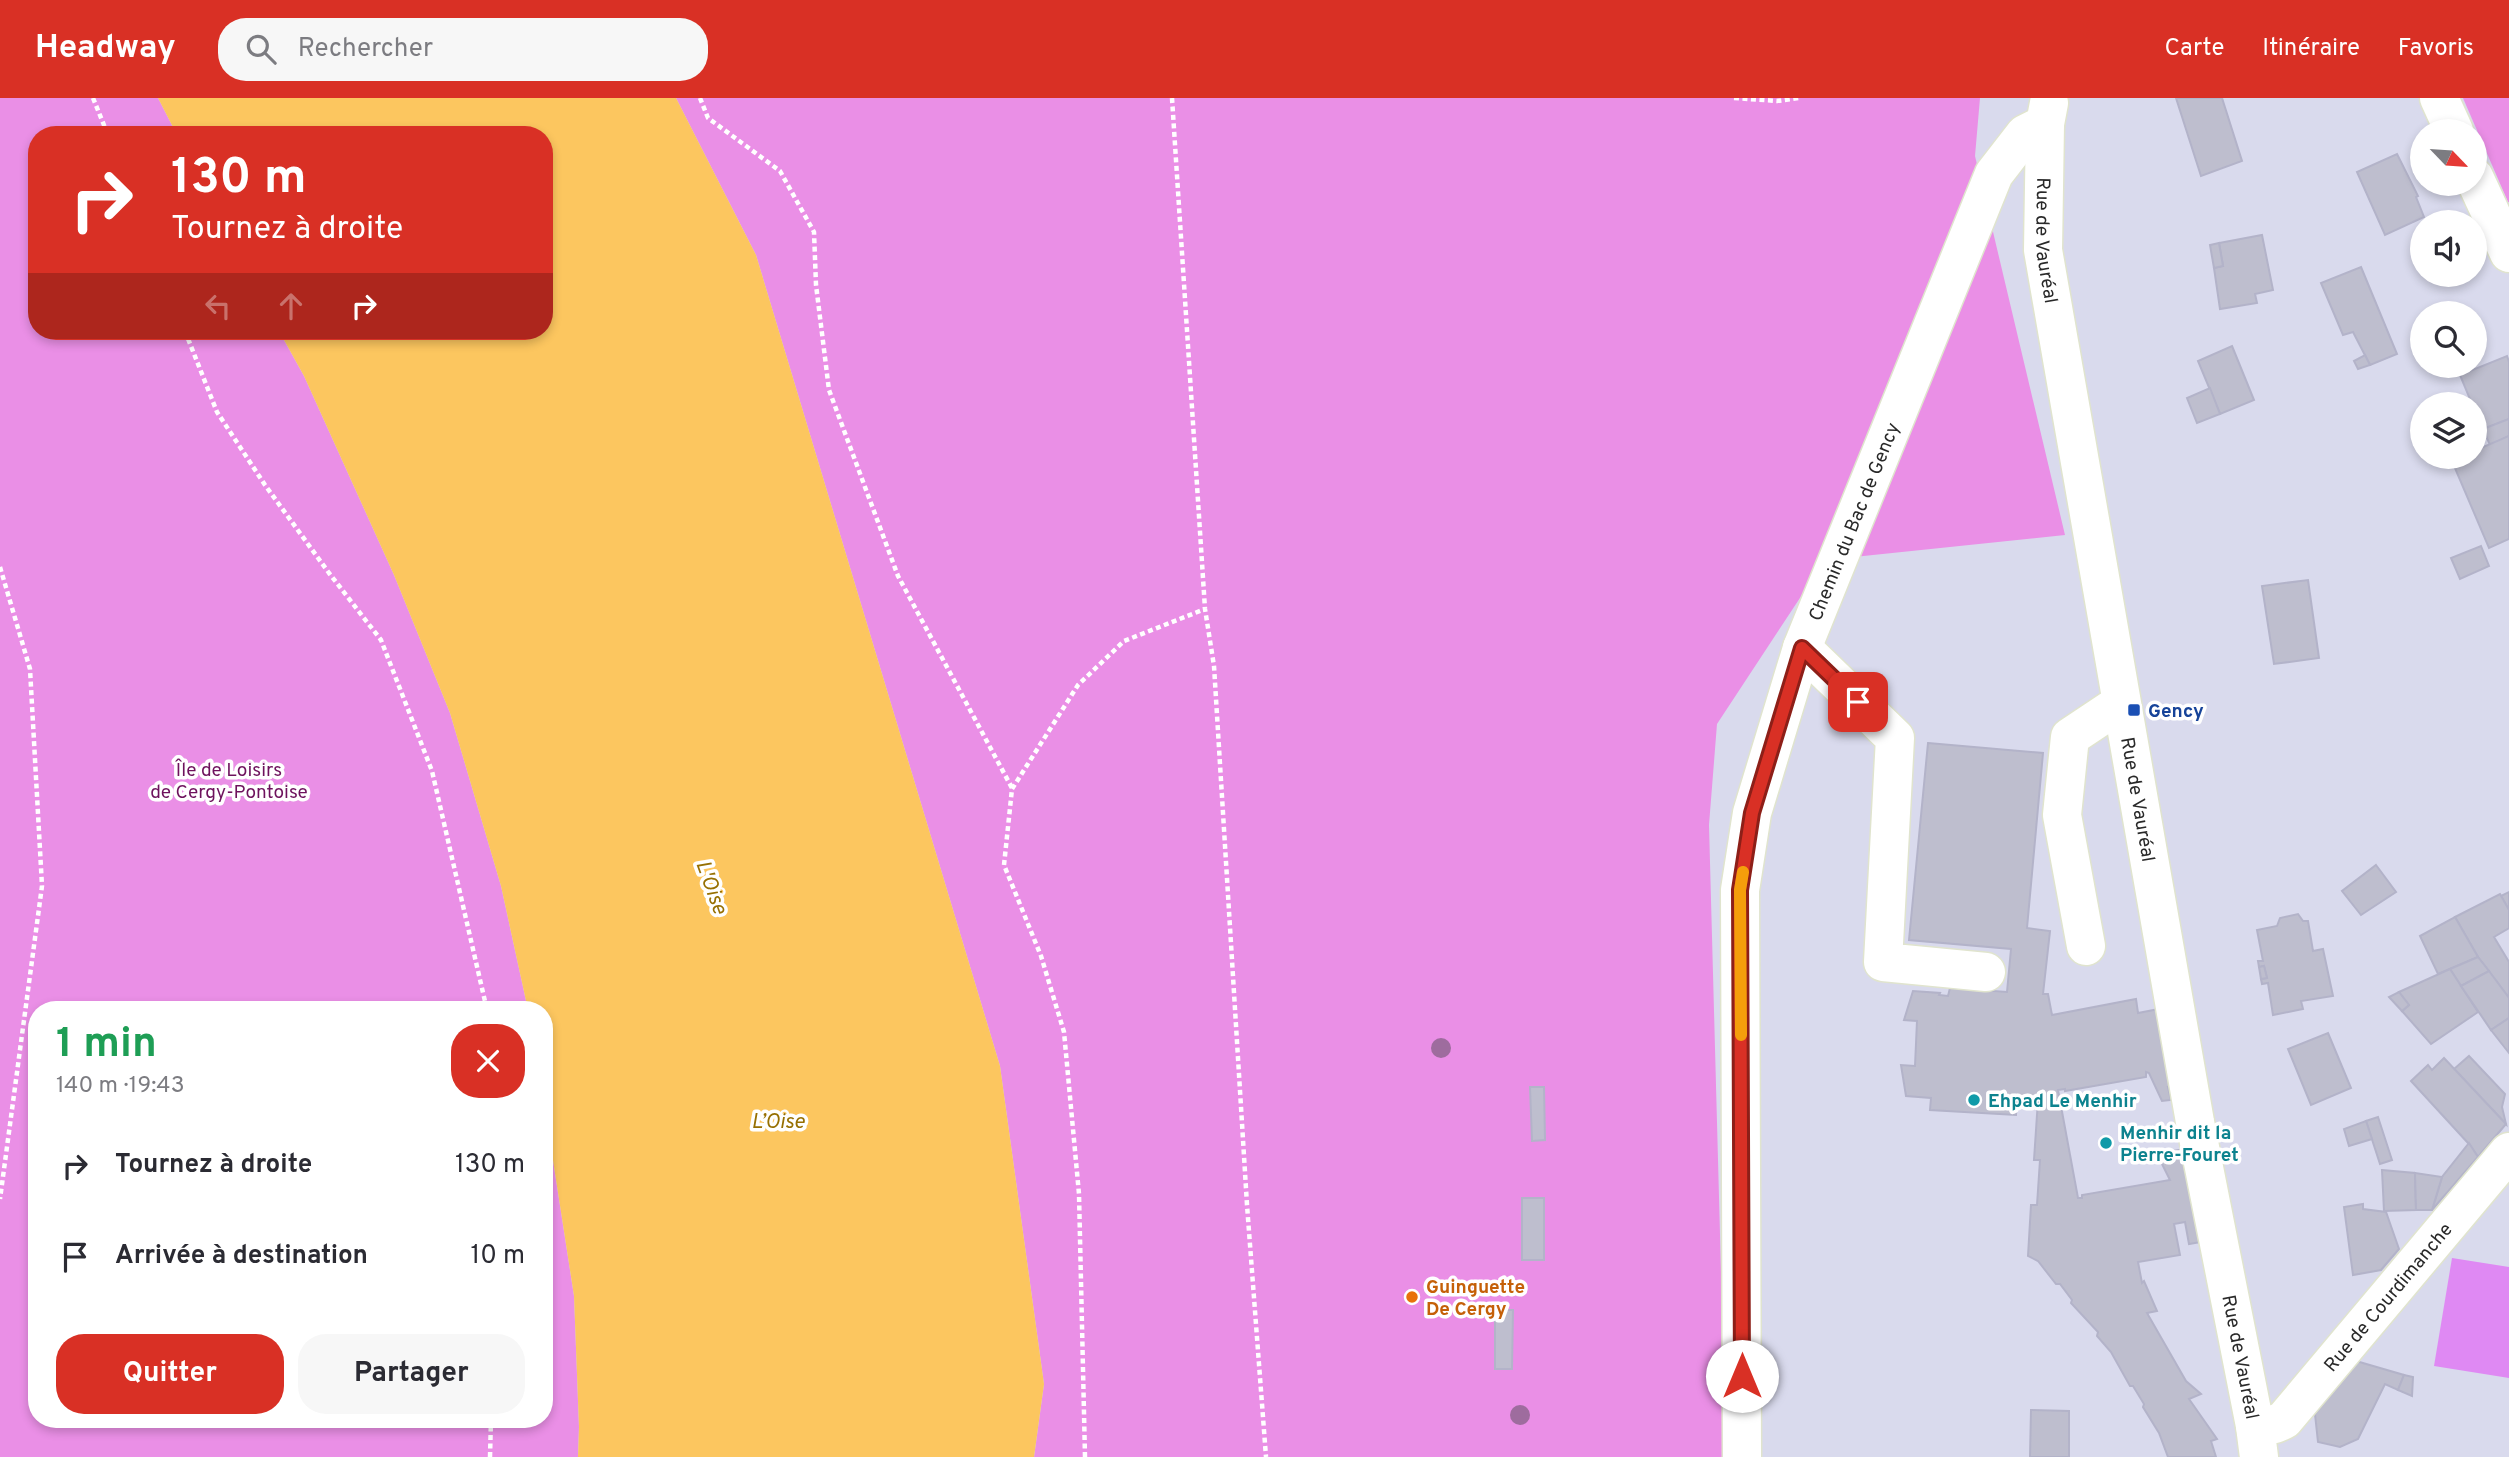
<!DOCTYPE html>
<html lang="fr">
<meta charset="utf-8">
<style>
body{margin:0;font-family:Overpass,sans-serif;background:#f7f7f7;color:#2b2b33;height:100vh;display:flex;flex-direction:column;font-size:26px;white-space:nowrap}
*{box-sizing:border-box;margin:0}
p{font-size:23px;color:#7c7c81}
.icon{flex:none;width:38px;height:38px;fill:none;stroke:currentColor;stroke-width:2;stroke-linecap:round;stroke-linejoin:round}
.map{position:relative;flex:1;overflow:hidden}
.drawer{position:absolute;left:28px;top:903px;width:525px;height:427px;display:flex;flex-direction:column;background:#fff;border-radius:28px;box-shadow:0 4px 10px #0003}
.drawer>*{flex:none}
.banner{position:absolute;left:28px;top:28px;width:525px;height:214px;border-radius:28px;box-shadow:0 4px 10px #0003;background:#d93025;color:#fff;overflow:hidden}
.needle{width:46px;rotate:115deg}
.buttons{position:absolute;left:2410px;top:21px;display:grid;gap:14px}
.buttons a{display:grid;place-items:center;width:77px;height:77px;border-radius:50%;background:#fff;box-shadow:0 4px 10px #0003;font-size:35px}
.pin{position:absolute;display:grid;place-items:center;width:60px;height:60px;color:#fff;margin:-30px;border-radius:14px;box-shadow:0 4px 10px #0006}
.me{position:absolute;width:77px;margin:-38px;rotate:0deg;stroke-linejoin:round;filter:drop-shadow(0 0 5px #0008)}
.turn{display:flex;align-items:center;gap:24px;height:147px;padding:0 28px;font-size:32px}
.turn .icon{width:91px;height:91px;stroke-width:2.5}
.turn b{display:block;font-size:49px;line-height:60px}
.lanes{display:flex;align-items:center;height:66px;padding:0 28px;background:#0003;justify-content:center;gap:35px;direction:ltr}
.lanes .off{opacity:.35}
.round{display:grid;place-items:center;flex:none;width:74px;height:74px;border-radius:28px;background:#f7f7f7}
.headline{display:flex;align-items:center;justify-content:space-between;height:119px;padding:0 28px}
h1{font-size:42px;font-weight:700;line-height:52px;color:#1e9e55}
.cta{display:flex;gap:14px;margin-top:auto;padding:14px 28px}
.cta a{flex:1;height:80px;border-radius:28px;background:#d93025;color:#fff;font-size:28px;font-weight:700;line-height:80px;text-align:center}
.cta a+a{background:#f7f7f7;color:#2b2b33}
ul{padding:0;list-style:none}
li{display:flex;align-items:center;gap:21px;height:91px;padding:0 28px}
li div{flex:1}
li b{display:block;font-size:26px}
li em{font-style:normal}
header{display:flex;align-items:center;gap:42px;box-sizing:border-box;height:98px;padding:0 35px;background:#d93025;color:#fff}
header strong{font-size:33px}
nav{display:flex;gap:38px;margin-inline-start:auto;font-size:24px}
.search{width:490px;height:63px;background:#f7f7f7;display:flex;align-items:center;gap:18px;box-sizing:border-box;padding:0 24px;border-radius:28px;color:#7c7c81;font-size:26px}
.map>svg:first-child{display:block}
.green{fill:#ea8fe6}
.pitch{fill:#df89f3}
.water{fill:#fcc65f}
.building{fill:#bebece;stroke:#b3b3c9;stroke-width:2}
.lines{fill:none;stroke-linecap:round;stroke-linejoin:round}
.minor-casing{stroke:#e0e4ce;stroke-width:41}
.path{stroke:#fff;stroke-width:4.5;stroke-dasharray:5 3.5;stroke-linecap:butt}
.minor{stroke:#fff;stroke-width:38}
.tree{fill:#9e6c9e}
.route-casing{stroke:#8d1f18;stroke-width:18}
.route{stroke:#d93025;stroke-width:12}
.slow{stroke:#f59e0b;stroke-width:12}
.transit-dot{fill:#1a4fb4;stroke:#fff;stroke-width:2.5}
.culture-dot{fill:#0f9aa8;stroke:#fff;stroke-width:2.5}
.food-dot{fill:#e8710a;stroke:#fff;stroke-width:2.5}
.labels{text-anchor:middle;stroke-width:7;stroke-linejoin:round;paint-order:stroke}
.street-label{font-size:19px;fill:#292929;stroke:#fff}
.transit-label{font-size:19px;font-weight:bold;fill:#164399;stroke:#fff;text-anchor:start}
.park-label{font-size:19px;fill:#6e125d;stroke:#fff}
.culture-label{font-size:19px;font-weight:bold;fill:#0d838f;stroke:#fff;text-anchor:start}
.food-label{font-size:19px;font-weight:bold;fill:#c56008;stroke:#fff;text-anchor:start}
.water-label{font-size:21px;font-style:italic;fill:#977002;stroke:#fff}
</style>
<header>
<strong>Headway</strong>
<div class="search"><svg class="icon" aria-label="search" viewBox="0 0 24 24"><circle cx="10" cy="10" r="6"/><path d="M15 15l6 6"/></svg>Rechercher</div>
<nav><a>Carte</a><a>Itinéraire</a><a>Favoris</a></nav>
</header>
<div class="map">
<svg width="2509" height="1359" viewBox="0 0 2509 1359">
<rect width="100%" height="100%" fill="#d9daed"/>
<g class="green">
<polygon points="0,0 158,0 177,37 37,37 37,233 279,233 304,278 394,477 450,615 501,788 528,912 37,912 37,1321 544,1321 544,1004 574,1198 579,1329 578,1359 0,1359"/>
<polygon points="676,0 1980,0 1975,58 2065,437 1825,462 1717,626 1709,727 1726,1359 1034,1359 1044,1286 1000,968 756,157"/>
<polygon points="2463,0 2509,0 2509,104 2508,104"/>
</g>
<polygon class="pitch" points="2452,1160 2509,1169 2509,1280 2434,1268"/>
<polygon class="water" points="158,0 676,0 756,157 1000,968 1044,1286 1034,1359 578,1359 579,1329 574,1198 544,1004 544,912 528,912 501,788 450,615 394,477 304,278 279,233 544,233 544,37 177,37"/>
<g class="building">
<polygon points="2176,0 2222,0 2242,63 2201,78"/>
<polygon points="2397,56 2418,98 2416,99 2424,119 2385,137 2357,74"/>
<polygon points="2262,137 2273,192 2255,196 2257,205 2220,211 2214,170 2223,168 2219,145"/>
<polygon points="2219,145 2223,168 2214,170 2210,147"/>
<polygon points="2361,169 2397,256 2370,267 2353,234 2343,237 2321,185"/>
<polygon points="2232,248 2254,302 2220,316 2198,263"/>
<polygon points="2365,257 2370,267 2358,271 2354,263"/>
<polygon points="2507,258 2509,264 2509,321 2483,331 2474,306 2472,306 2460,277"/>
<polygon points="2210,290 2220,316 2197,325 2187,300"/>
<polygon points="2509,321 2509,338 2490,347 2483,331"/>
<polygon points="2509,338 2509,441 2489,450 2452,363 2462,359 2474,359 2474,353"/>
<polygon points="2481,448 2489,468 2460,481 2451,460"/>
<polygon points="2308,482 2319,560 2274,566 2262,488"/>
<polygon points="1928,645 2043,655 2027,830 2050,833 2043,896 2048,896 2052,917 2136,901 2138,915 2159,911 2173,988 2168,989 2171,1002 2162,1003 2149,975 2146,974 2146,979 2065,993 2065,991 2058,992 2078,1100 2082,1100 2082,1097 2170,1082 2157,1056 2179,1052 2181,1065 2187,1064 2201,1144 2189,1146 2185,1124 2174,1126 2180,1157 2138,1164 2142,1185 2144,1183 2157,1213 2147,1215 2186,1283 2201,1296 2189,1301 2217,1341 2211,1343 2216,1359 2168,1359 2159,1335 2143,1309 2144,1306 2133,1288 2130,1288 2111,1254 2097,1238 2098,1234 2071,1205 2072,1202 2060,1186 2056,1186 2038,1163 2028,1158 2031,1107 2037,1107 2040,1062 2034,1062 2038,1002 2017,1000 2016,1017 1930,1012 1931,1000 1906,998 1901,967 1915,968 1917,923 1904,922 1913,893 1940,895 1939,897 1948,898 1950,890 2007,894 2011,851 1909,842"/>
<polygon points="2376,767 2396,794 2361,817 2342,793"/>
<polygon points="2509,794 2509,812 2501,798"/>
<polygon points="2500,796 2509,812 2509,830 2494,839 2509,864 2509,900 2478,859 2455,819"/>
<polygon points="2298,816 2303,823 2308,823 2313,853 2323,851 2333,898 2301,903 2303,911 2273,917 2268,885 2262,886 2261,881 2267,880 2264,868 2259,869 2258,863 2263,863 2257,832 2277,828 2280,820"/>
<polygon points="2455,819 2478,859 2438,876 2420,838"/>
<polygon points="2478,859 2489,873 2461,888 2450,871"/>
<polygon points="2264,868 2267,880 2261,881 2259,869"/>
<polygon points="2450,871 2478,914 2431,946 2402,913 2409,907 2399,894"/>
<polygon points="2489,873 2509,900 2509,920 2491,932 2461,888"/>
<polygon points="2399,894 2409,907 2402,913 2389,899"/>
<polygon points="2509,920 2509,955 2491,932"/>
<polygon points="2328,935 2351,990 2311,1007 2288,951"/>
<polygon points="2469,958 2505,996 2502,1009 2506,1026 2454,971"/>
<polygon points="2444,960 2506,1026 2478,1059 2468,1045 2411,983 2428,967 2432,972"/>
<polygon points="1530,989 1544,989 1545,1042 1532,1043"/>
<polygon points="2378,1019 2392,1062 2380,1066 2366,1023"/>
<polygon points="2366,1023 2372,1041 2349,1048 2344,1031"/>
<polygon points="2469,1045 2478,1059 2432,1112 2442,1079"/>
<polygon points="2382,1072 2415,1075 2416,1112 2384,1113"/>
<polygon points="2415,1075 2442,1079 2432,1112 2416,1112"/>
<rect x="1522" y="1100" width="22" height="62"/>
<polygon points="2363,1106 2363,1111 2386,1114 2399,1151 2381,1172 2353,1177 2344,1109"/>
<polygon points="1495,1212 1513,1212 1512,1271 1495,1271"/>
<polygon points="2356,1263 2404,1277 2398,1292 2385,1286 2358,1341 2340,1349 2318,1344 2315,1316"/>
<polygon points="2404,1277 2413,1279 2412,1298 2398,1292"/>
<polygon points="2031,1312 2069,1313 2069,1359 2030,1359"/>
</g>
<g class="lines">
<defs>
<g id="minor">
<polyline points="2439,0 2454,33"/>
<path id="s1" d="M2049 5 2045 26 2043 152 2195 1024 2255 1328 2259 1359"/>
<polyline points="2474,79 2509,155"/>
<polyline points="1802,550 1895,640 1883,864 1986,874"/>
<polyline points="2086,848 2062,717 2070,639 2121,605"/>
<path id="s2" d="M2255 1328 2275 1326 2284 1322 2509 1054"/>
<path id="s3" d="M1742 1359 1740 792 1752 715 1802 550 1994 76 2025 36 2045 26"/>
</g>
</defs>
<use href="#minor" class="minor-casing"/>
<g class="path">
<polyline points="93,0 108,37"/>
<polyline points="700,0 708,20 780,73 814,134 816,187 829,292 898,478 1012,690"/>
<polyline points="1172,0 1205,511 1214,568 1247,1107 1266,1359"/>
<polyline points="1734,0 1777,3 1799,0"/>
<polyline points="185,233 217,314 265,387 329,475 381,542 432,673 487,912"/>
<polyline points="0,469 30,571 42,788 0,1101"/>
<polyline points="490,1359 491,1321"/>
<polyline points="1085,1359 1079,1096 1064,934 1041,858 1004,767 1012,691 1078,587 1124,543 1205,511"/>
</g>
<use href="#minor" class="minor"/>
</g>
<g class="tree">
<circle cx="1441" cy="950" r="10"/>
<circle cx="1520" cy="1317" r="10"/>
</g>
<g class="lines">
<defs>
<polyline id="route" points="1742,1278 1740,792 1752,715 1802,550 1858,604"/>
</defs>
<use href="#route" class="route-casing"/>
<use href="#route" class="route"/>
<polyline class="slow" points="1741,937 1740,792 1743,774"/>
</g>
<rect class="transit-dot" x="2127" y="605" width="14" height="14" rx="3.5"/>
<g class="culture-dot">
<circle cx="1974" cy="1002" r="7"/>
<circle cx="2106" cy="1045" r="7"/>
</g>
<circle class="food-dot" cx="1412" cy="1199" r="7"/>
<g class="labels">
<g class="street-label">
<text dy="7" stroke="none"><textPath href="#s1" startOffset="138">Rue de Vauréal</textPath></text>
<text dy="7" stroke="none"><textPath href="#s3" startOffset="954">Chemin du Bac de Gency</textPath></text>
<text dy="7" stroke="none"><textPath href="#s1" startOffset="705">Rue de Vauréal</textPath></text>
<text dy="7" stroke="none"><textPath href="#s2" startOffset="191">Rue de Courdimanche</textPath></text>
<text dy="7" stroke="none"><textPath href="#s1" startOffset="1272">Rue de Vauréal</textPath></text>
</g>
<g class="transit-label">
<text x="2148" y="619">Gency</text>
</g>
<g class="park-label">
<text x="229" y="678">Île de Loisirs<tspan x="229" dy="22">de Cergy-Pontoise</tspan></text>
</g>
<g class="culture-label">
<text x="1988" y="1009">Ehpad Le Menhir</text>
<text x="2120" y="1041">Menhir dit la<tspan x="2120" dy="22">Pierre-Fouret</tspan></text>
</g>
<g class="food-label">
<text x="1426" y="1195">Guinguette<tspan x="1426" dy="22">De Cergy</tspan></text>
</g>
<g class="water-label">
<text transform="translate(712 789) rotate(70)" y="7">L'Oise</text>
<text x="778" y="1030">L’Oise</text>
</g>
</g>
</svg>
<div class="buttons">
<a><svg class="needle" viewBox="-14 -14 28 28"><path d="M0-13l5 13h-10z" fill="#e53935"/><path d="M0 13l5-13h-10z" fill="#7c7c81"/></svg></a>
<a><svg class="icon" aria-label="sound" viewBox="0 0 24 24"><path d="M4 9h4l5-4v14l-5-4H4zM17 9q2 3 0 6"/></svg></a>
<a><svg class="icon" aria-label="search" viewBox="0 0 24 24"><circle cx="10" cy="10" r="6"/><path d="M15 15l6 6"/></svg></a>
<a><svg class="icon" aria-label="layers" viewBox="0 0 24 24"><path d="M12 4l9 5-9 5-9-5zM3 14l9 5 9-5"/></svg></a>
</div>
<div class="pin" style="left:1858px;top:604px;background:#d93025"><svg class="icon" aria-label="arrive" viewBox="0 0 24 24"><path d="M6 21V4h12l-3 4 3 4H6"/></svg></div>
<svg class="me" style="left:1742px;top:1278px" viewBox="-20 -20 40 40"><circle r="19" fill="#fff"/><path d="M0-13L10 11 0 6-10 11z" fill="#d93025"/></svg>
<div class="banner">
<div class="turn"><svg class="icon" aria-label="right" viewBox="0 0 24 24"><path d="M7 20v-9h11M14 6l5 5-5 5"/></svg><div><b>130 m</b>Tournez à droite</div></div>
<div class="lanes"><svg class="icon off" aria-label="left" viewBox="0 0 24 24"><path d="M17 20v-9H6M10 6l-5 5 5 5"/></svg><svg class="icon off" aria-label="ahead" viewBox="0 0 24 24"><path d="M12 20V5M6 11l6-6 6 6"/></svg><svg class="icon" aria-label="right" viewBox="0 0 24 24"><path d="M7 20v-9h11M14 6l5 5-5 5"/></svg></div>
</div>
<section class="drawer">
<div class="headline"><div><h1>1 min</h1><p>140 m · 19:43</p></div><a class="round" style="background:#d93025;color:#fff"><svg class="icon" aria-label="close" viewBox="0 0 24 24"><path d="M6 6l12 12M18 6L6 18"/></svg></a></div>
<ul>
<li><svg class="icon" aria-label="right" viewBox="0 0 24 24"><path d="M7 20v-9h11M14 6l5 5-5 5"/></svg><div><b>Tournez à droite</b></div><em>130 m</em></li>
<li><svg class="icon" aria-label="arrive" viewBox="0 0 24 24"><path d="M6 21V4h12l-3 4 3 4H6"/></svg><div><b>Arrivée à destination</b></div><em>10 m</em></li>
</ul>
<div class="cta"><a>Quitter</a><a>Partager</a></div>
</section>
</div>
